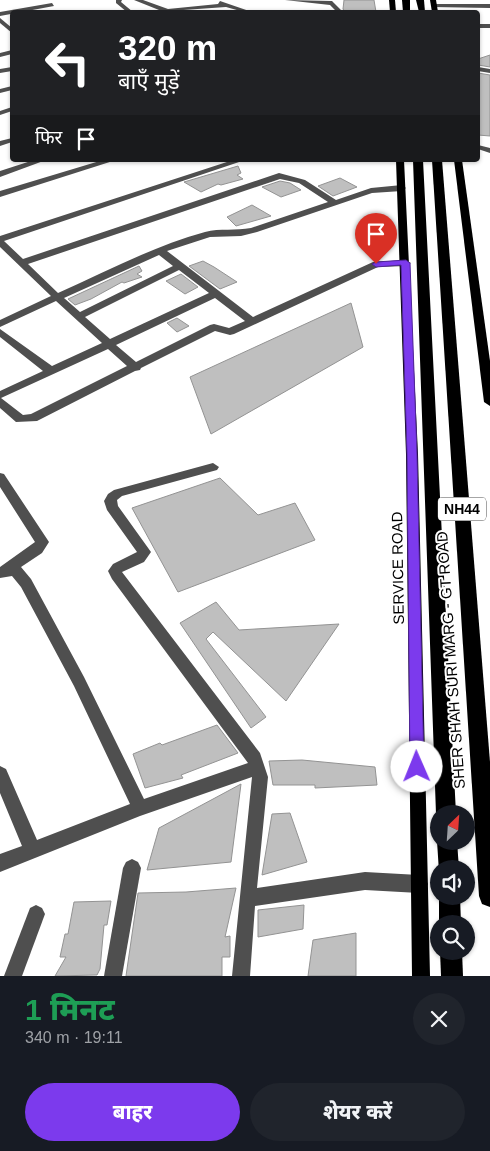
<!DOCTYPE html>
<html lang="hi">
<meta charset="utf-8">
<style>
body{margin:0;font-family:Helvetica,"Noto Sans Devanagari",sans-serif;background:#20242c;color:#f1f3f6;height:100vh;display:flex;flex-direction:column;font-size:19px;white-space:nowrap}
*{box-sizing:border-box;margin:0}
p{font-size:16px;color:#9ea1a6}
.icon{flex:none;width:28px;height:28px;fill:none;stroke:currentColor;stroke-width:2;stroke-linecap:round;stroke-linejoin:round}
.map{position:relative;height:976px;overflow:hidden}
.sheet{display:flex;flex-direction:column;background:#171b24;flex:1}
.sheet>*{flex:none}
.top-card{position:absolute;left:10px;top:10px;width:470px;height:152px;border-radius:5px;box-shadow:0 1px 4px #0004;background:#202124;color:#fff;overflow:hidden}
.needle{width:32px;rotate:25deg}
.buttons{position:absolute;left:430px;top:805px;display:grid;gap:10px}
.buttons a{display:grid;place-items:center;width:45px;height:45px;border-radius:50%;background:#171b24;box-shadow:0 1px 4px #0004;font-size:25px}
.pin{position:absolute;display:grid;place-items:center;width:42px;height:42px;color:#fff;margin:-51px -21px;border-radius:50% 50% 50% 0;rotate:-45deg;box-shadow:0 0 5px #0007}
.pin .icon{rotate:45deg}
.me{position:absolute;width:55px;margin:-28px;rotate:359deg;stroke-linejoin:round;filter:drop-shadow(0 0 4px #0008)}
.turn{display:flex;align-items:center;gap:18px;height:105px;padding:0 25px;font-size:22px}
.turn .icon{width:65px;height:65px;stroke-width:2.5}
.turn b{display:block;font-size:35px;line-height:42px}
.then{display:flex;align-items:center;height:48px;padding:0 25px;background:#0003;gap:10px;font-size:19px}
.round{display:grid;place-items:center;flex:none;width:52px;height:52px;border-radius:26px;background:#20242c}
.headline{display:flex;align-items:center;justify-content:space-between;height:85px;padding:0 25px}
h1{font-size:30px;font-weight:800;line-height:38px;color:#1e9e55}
.primary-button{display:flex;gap:10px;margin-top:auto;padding:10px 25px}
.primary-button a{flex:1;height:58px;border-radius:30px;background:#7c3aed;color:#fff;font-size:20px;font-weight:800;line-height:58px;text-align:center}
.primary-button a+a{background:#20242c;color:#f1f3f6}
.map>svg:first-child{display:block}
.building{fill:#bfbfbf;stroke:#939393}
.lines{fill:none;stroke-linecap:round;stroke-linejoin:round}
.minor{fill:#4f4f4f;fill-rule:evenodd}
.major{fill:#000;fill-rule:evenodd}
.highway{fill:#000;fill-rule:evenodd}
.route{fill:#7c3aed;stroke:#51269a}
.labels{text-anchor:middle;stroke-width:4;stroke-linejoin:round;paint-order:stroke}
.shield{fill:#fff;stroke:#4c4c4c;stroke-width:1}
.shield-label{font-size:14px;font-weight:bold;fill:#000}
.street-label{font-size:15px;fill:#000;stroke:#fff}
</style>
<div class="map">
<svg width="490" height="976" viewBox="0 0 490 976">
<rect width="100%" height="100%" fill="#fff"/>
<g class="building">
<polygon points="344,0 374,0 376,12 345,12 343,9"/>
<polygon points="490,55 490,67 478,65 478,59"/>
<polygon points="478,73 490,75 490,136 478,135"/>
<polygon points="238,166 241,173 237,175 243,179 221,185 218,184 201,192 184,182"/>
<polygon points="340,178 357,187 333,196 318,186"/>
<polygon points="280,181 290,183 301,190 281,197 262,187"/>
<polygon points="252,205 271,216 236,226 227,217"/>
<polygon points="203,261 214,267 237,282 220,289 189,266"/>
<polygon points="139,266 142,271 137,274 142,277 124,283 122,282 91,299 75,305 68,299"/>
<polygon points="181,274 198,287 185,294 166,281"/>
<polygon points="351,303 363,347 211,434 190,377"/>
<polygon points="177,318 189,326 177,332 167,323"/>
<polygon points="220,478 258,515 295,503 315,540 178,592 132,508"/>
<polygon points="216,602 239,630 339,624 286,701 213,632 206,639 266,717 251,728 180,623"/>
<polygon points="217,725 238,753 181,775 183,778 145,788 133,754 160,743 162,745"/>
<polygon points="302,760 375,767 377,785 315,788 315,785 273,785 269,761"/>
<polygon points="241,784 231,862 147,870 159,828"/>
<polygon points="290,813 307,862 262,875 272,814"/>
<polygon points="236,888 225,937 230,936 230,957 222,957 222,976 126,976 138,893 186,892"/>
<polygon points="111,901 107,925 104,925 100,969 97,975 55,976 66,957 60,957 65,934 68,934 74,902"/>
<polygon points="304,905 303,929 258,937 258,910"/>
<polygon points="356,933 356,976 308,976 313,940"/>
</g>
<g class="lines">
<g class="minor">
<polygon points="116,0 122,0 121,2 133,12 127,12 116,3"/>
<polygon points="134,0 143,0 168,9 218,4 220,1 252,12 244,12 226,7 155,12 159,10"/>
<polygon points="285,0 332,1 343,12 337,12 330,5"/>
<polygon points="52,3 54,6 0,16 0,12"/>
<polygon points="434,4 490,4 490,8 432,7"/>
<polygon points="0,18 12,28 12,33 0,23"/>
<rect x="478" y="24" width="12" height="4"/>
<polygon points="12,50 12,54 0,57 0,53"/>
<polygon points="12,67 12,71 0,73 0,69"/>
<polygon points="478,67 490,69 490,73 478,71"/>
<polygon points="12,86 12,90 0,93 0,89"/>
<polygon points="12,107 12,111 0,115 0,111"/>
<polygon points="12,138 12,142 0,146 0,141"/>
<polygon points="478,145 490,148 490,153 478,149"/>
<polygon points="34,160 46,160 0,177 0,171"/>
<polygon points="103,160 116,160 0,197 0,191"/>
<path d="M233 160H245L4 241 23 259 279 173 305 180 336 200 371 188 402 185 406 188 402 191 372 193 257 232 241 236 210 237 167 251 253 317 373 262 406 260 411 263 406 266 378 267 234 334 230 335 215 331 141 368 140 370 135 371 37 421 16 422 0 408V391L43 371 0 337V329L52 366 102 343 56 301 0 327V320L51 296 0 247V236ZM280 179 299 183 328 202 251 228C236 231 220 228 205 232 154 246 107 271 58 293L28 264ZM159 255 173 266 80 312 64 298ZM179 270 209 293 110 339 85 317ZM215 298 245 321 229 328 214 324 210 325 136 362 116 345ZM108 349 127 366 31 414 23 415 1 398Z"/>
<polygon points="213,463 219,467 217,470 122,496 117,500 118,506 151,552 144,562 122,572 260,753 268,777 257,888 365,872 419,875 425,878 428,884 425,890 419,893 365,890 255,906 250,976 232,976 252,777 140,816 0,872 0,854 22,846 0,793 0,766 6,769 37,840 130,804 74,686 21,587 12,576 0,578 0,567 35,542 0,487 0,473 4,474 49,542 42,553 21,567 31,579 84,677 144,799 248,763 112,579 108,571 113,564 137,552 107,510 104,501 108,494 114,490"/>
<polygon points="132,859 138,862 141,868 122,976 104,976 123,868 126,862"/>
<polygon points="36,905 42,908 45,914 22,976 4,976 30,908"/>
</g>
<g class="major">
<polygon points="389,0 395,0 396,12 390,12"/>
<polygon points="430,0 436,0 438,12 432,12"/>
<polygon points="396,160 404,160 418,454 430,976 412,976 406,454"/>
<polygon points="454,160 462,160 490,361 490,406 484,402"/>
</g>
<g class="highway">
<polygon points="402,0 410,0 410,12 403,12"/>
<polygon points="416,0 424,0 425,12 419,12"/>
<polygon points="413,160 423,160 456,814 439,814 439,821 436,814"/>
<polygon points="432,160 442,160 490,762 490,907 482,904 479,896"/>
<polygon points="439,836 439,841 457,841 459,869 439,869 439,872 437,841"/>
<polygon points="439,895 460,896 461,924 439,924"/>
<polygon points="440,951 462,951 463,976 441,976"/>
</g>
</g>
<polygon class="route" points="406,260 410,263 417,454 424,767 422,772 417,774 412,772 410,767 407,454 401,265 376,267 372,264 376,262"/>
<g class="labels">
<rect class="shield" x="438" y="497.5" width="48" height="23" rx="4"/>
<g class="shield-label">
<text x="462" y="514">NH44</text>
</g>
<g class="street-label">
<text transform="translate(398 568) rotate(-91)" y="5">SERVICE ROAD</text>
<text transform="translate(451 660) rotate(-94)" y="5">SHER SHAH SURI MARG - GT ROAD</text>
</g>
</g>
</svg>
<div class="buttons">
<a><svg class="needle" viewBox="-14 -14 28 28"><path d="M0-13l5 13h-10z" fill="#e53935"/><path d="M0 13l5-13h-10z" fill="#9ea1a6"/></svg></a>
<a><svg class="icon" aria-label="sound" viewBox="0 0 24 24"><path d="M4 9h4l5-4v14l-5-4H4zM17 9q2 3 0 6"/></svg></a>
<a><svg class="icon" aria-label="search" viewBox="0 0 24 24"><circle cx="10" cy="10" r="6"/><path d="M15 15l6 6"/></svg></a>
</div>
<div class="pin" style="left:376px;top:264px;background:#d93025"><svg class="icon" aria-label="arrive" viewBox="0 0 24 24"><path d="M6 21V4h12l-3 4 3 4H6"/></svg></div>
<svg class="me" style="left:417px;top:767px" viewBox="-20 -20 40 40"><circle r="19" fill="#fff"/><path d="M0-13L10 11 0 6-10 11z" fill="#7c3aed"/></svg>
<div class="top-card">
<div class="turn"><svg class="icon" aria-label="left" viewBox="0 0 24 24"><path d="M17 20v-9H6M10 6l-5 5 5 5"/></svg><div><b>320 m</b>बाएँ मुड़ें</div></div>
<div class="then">फिर<svg class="icon" aria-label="arrive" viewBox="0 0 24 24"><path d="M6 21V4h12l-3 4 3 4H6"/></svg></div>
</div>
</div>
<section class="sheet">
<div class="headline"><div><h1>1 मिनट</h1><p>340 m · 19:11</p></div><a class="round"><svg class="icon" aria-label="close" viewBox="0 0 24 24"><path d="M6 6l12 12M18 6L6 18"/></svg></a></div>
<div class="primary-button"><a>बाहर</a><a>शेयर करें</a></div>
</section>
